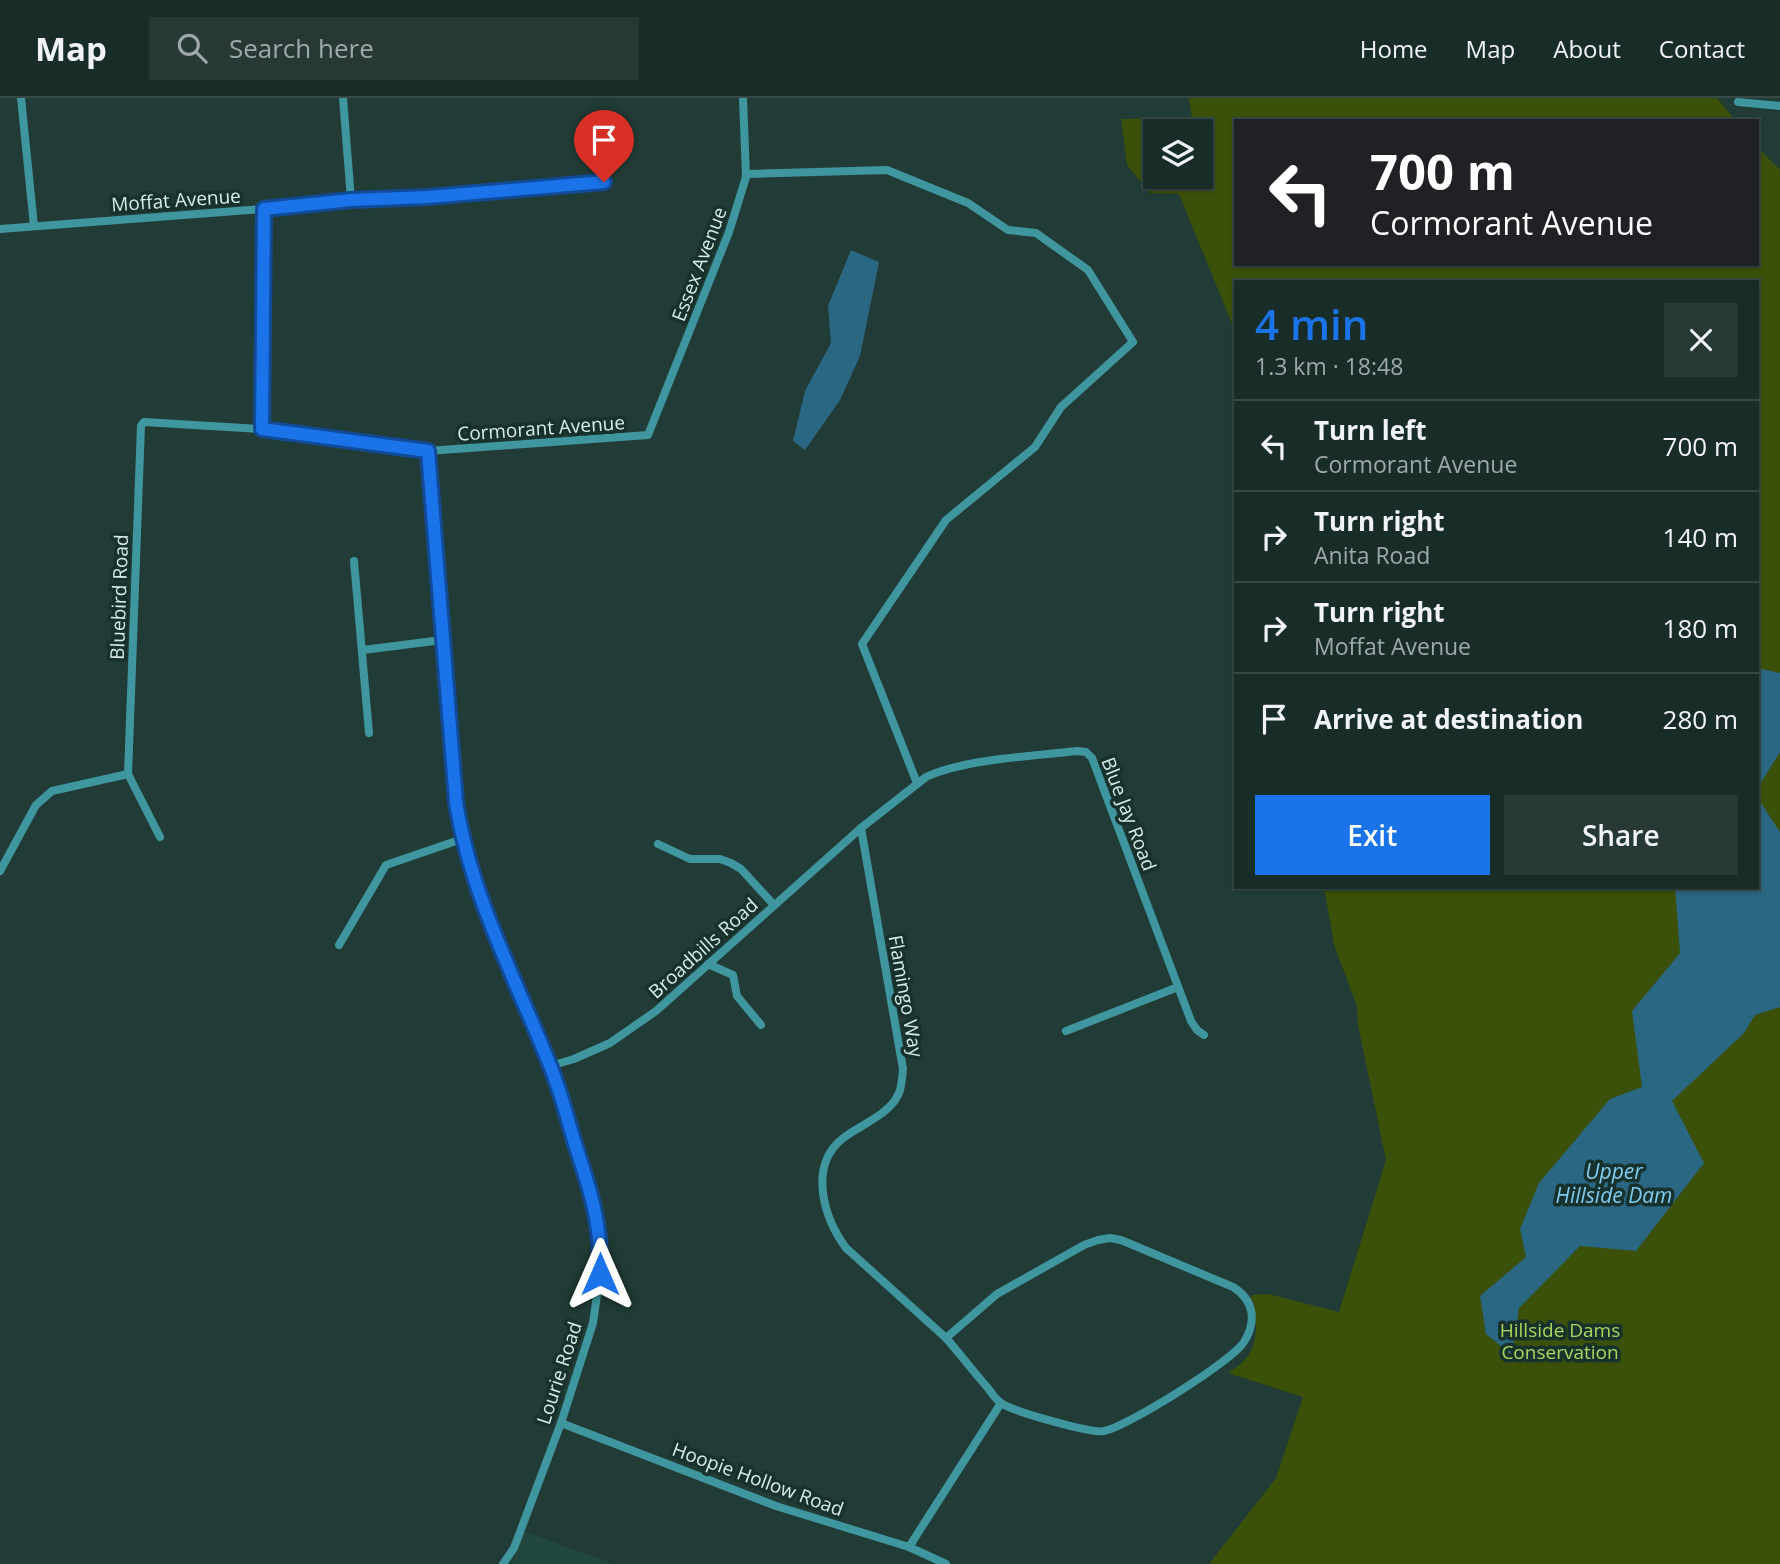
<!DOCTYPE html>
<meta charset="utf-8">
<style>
body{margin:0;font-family:"Open Sans",sans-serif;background:#263934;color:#f1f3f6;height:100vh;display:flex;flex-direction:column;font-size:26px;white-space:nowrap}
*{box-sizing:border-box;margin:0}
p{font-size:23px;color:#9fa8a8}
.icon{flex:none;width:38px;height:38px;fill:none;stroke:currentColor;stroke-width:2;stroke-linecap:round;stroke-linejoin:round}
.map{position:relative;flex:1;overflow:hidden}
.panel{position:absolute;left:1234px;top:182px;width:525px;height:609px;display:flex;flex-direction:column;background:#192d28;border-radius:0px;box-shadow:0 2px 5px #0004,0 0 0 2px #374945}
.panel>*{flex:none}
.banner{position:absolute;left:1234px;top:21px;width:525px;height:147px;border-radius:0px;box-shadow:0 2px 5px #0004,0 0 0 2px #374945;background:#202124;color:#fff;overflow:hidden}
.buttons{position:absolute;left:1143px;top:21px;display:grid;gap:14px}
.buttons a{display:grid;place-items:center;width:70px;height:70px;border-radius:0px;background:#192d28;box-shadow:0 2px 5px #0004,0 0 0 2px #374945;font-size:35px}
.pin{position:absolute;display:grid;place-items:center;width:60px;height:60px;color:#fff;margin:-72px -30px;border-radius:50% 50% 50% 0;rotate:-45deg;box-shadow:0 0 7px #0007}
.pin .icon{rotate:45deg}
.me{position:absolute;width:77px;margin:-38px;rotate:0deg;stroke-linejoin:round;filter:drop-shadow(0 0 5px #0008)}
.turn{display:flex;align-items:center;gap:24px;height:147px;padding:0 21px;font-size:32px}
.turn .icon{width:91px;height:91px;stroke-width:2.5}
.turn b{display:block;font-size:49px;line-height:60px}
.round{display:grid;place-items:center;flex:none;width:74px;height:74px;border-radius:0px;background:#263934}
.head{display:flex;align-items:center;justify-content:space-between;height:119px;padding:0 21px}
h1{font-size:42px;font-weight:600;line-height:52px;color:#1a73e8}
.button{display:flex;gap:14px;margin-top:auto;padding:14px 21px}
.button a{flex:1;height:80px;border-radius:0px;background:#1a73e8;color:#fff;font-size:28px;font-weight:600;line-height:80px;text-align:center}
.button a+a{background:#263934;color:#f1f3f6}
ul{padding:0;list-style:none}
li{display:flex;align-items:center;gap:21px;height:91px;padding:0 21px;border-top:2px solid #374945}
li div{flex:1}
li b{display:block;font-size:26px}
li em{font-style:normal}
header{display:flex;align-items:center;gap:42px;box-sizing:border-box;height:98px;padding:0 35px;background:#192d28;border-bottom:2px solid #374945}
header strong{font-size:33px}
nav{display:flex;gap:38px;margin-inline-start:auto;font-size:24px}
.search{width:490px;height:63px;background:#263934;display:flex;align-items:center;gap:18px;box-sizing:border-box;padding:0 24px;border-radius:0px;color:#9fa8a8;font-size:26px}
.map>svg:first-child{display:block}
.built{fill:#22473f}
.green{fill:#3b5008;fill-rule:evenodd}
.water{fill:#2a6782}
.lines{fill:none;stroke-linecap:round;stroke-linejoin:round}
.street{stroke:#3f969f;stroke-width:8}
.route-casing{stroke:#114b97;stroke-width:18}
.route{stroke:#1a73e8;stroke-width:12}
.labels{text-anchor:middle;stroke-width:7;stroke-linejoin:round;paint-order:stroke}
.street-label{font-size:19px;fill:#daeae6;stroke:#17322c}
.park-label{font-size:19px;fill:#abd55c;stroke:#17322c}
.water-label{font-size:21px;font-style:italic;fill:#7eccf1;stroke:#17322c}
</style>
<header>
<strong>Map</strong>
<div class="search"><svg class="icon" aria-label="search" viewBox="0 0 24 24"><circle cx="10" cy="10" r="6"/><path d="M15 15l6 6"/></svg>Search here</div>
<nav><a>Home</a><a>Map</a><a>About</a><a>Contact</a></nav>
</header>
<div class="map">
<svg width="1780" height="1466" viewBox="0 0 1780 1466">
<rect width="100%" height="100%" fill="#213c36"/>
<polygon class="built" points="523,1433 613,1466 509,1466 513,1462"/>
<path class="green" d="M1189 0H1717L1736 23H1236V166H1757V49L1780 72V1466H1209L1276 1380 1303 1299 1228 1275C1258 1257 1258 1238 1254 1205L1250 1201 1252 1197 1268 1196 1339 1214 1386 1062 1358 927 1357 908 1334 847 1324 789H1757V184H1236L1235 233 1179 96 1150 95 1127 67 1121 21 1192 20ZM1155 33H1200V79H1155Z"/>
<g class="water">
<polygon points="851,152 879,164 860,258 840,302 805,352 793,343 805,293 831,245 828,208"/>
<polygon points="1757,570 1780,575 1780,654 1757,691"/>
<polygon points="1757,699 1780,734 1780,909 1755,917 1744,935 1672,1003 1704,1065 1636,1153 1580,1148 1519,1210 1512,1257 1486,1236 1480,1198 1526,1159 1520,1131 1539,1085 1610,1001 1642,989 1632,913 1680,855 1675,789 1757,789"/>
</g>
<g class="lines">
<g class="street">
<polyline points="21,0 34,128"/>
<polyline points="343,0 351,102"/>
<polyline points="1738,4 1780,8"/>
<polyline points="746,76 887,72 968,105 1008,132 1036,135 1088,172 1133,244 1061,309 1035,349 946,422 862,546 917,685"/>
<polyline points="0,131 264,111 351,102 428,99 605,84"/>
<polyline points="262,331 264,111"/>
<polyline points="428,353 456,704 462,741 500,847 550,968 595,1107 599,1135 600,1176 593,1225 561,1325 514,1450 503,1466"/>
<polyline points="354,463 369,635"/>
<polyline points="363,552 442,542"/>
<path d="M861 730 903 971C902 979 902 990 898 997 888 1018 859 1027 842 1041 808 1069 824 1120 846 1150L946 1240"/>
<polyline points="160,739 128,676 141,328 144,324 262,331 428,353 648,337 729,134 746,79 743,0"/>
<polyline points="658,746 690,761 720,761 731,765 741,771 774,807"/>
<polyline points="0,773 36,707 52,693 128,676"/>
<polyline points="339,847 386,767 462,741"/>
<polyline points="708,866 733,877 737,898 761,927"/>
<polyline points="1066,933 1178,889"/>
<path d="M550 968 574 961 610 945 656 913 861 730 926 679C964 661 1034 658 1077 653L1086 654 1092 660 1191 923 1197 932 1204 937"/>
<path d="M1110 1140 1121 1142 1233 1189C1254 1202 1257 1223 1244 1244 1232 1263 1127 1329 1104 1333 1092 1336 1012 1313 1001 1305 996 1302 991 1294 987 1289 973 1273 960 1256 946 1240L997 1196 1084 1147 1098 1142Z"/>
<polyline points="561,1325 776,1408 909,1449 946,1466"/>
<polyline points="909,1449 1001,1305"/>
</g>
</g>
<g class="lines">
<defs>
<path id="route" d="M600 1176C602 1127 590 1091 575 1046 567 1019 560 991 549 965 515 880 470 795 456 704L428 353 262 331 264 111 351 102 428 99 604 84"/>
</defs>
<use href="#route" class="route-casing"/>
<use href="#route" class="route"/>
</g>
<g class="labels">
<g class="street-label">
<text transform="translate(176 102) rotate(-4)" y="7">Moffat Avenue</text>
<text transform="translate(699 166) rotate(-69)" y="7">Essex Avenue</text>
<text transform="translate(541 330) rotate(-4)" y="7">Cormorant Avenue</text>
<text transform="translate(119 499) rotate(-88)" y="7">Bluebird Road</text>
<text transform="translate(1129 716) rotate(69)" y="7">Blue Jay Road</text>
<text transform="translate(703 850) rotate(-42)" y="7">Broadbills Road</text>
<text transform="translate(906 898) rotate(80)" y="7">Flamingo Way</text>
<text transform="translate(559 1275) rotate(-72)" y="7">Lourie Road</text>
<text transform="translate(758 1381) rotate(20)" y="7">Hoopie Hollow Road</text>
</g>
<g class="park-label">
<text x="1560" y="1239">Hillside Dams<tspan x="1560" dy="22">Conservation</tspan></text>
</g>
<g class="water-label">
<text x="1614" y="1081">Upper<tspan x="1614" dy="24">Hillside Dam</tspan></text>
</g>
</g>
</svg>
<div class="buttons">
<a><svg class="icon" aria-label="layers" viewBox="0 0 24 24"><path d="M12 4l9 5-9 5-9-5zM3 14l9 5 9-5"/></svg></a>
</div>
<div class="pin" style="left:604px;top:84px;background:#d93025"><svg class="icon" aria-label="arrive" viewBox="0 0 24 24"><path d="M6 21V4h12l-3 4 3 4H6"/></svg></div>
<svg class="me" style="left:600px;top:1176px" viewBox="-20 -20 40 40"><path d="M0-17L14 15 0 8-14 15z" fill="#1a73e8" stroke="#fff" stroke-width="4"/></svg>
<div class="banner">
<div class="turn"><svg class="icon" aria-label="left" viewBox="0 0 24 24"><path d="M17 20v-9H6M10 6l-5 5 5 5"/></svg><div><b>700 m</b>Cormorant Avenue</div></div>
</div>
<section class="panel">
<div class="head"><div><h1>4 min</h1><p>1.3 km · 18:48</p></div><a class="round"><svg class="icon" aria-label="close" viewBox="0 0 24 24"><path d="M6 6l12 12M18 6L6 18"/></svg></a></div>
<ul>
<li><svg class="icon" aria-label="left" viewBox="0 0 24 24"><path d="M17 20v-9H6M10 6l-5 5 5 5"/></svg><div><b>Turn left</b><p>Cormorant Avenue</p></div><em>700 m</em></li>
<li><svg class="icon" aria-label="right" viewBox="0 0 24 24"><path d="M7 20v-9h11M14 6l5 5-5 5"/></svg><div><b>Turn right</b><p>Anita Road</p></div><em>140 m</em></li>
<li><svg class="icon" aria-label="right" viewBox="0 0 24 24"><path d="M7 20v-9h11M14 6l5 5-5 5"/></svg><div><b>Turn right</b><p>Moffat Avenue</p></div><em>180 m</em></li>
<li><svg class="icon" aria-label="arrive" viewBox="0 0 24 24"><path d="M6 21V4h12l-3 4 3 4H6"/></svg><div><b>Arrive at destination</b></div><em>280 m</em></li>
</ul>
<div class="button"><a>Exit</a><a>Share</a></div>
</section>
</div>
